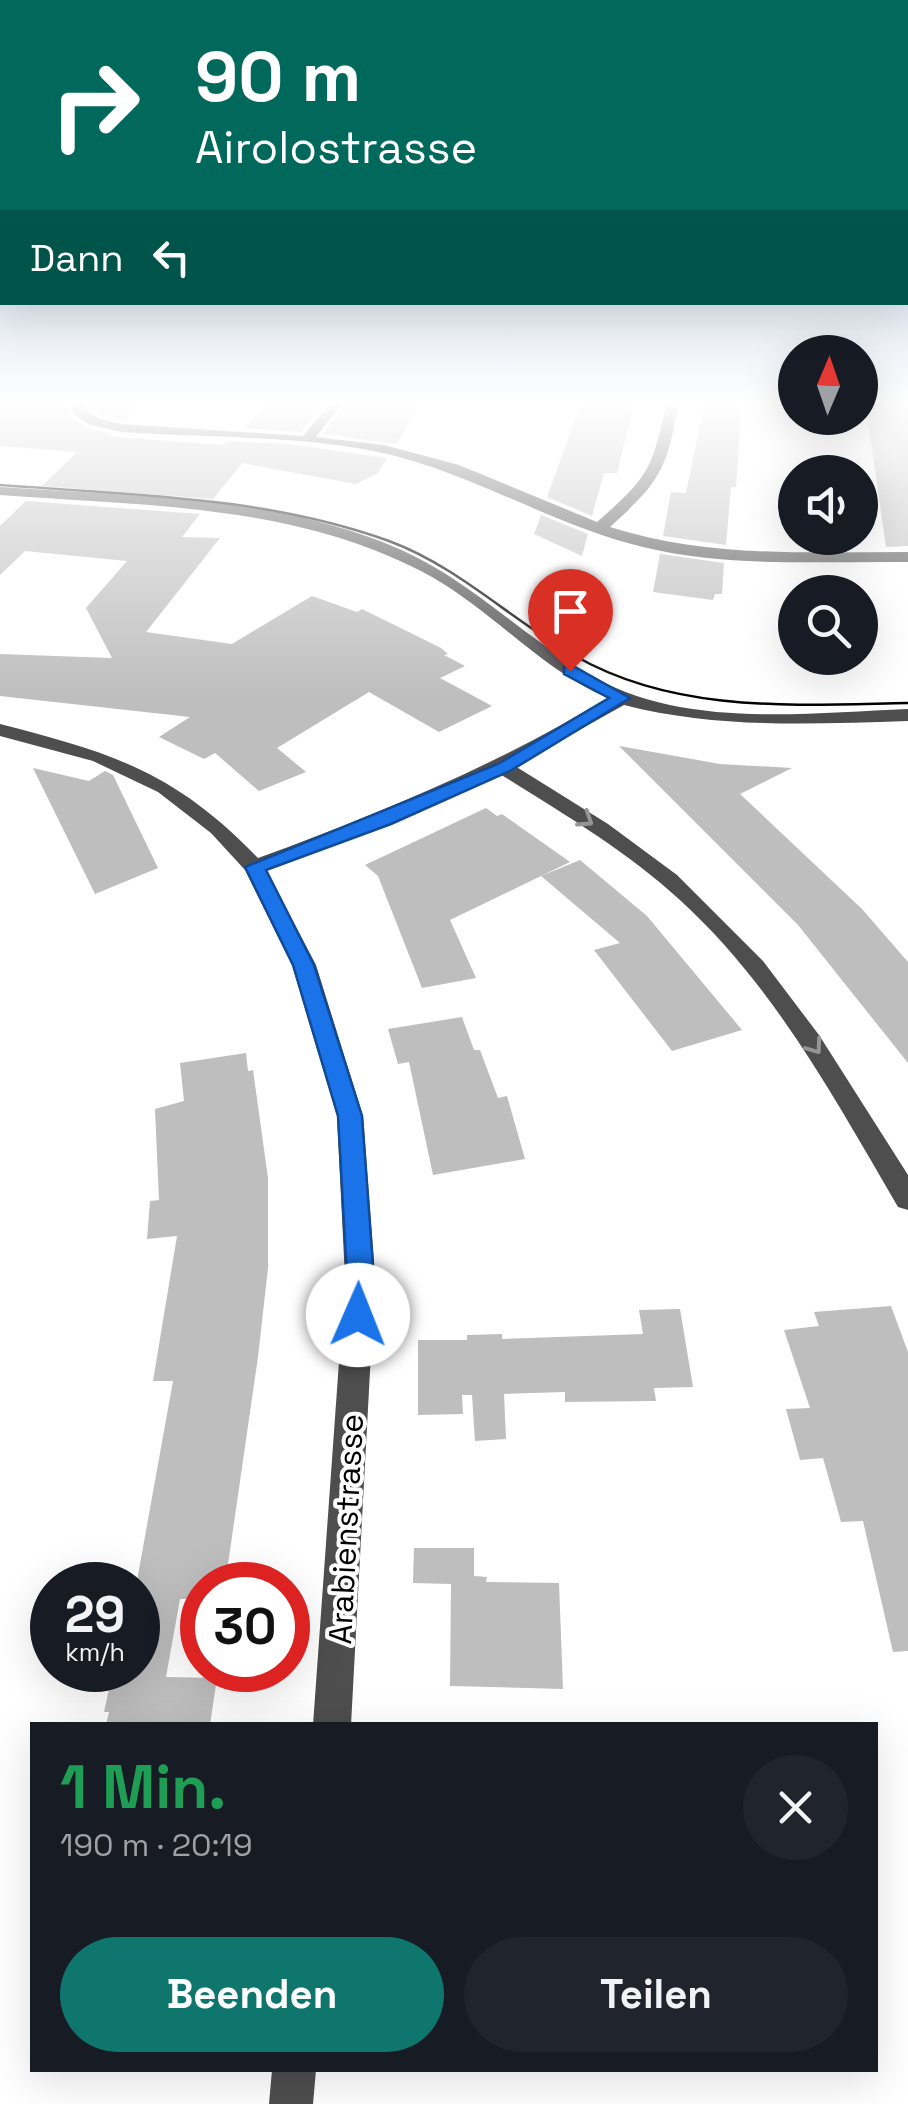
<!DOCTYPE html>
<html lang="de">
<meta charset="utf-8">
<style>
body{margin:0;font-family:"Space Grotesk",sans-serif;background:#20242c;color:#f1f3f6;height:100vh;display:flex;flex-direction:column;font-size:38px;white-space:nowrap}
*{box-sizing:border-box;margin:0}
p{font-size:32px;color:#9ea1a6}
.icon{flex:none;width:55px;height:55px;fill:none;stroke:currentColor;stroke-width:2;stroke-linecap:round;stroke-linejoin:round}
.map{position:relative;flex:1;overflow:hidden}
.details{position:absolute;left:30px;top:1722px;width:848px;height:350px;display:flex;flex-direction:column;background:#171b24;border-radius:0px;box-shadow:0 10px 40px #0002}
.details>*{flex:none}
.banner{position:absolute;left:0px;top:0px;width:910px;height:305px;box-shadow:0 10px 40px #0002;background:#00695c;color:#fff;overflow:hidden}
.needle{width:65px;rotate:2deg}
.buttons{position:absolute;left:778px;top:335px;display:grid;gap:20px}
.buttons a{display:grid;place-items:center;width:100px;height:100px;border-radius:50%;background:#171b24;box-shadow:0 10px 40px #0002;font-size:50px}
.speed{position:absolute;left:30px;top:1562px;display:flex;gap:20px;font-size:50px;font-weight:700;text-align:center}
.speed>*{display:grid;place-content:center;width:130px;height:130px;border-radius:50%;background:#171b24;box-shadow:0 10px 40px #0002;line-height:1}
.speed small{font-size:25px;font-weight:400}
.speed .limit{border:15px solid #d22;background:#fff;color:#111}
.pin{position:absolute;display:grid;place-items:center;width:85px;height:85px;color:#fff;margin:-102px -42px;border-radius:50% 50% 50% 0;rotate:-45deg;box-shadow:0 0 10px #0007}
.pin .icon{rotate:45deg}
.me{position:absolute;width:110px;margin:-55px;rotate:1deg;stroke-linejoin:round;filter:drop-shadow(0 0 8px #0008)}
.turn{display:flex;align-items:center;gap:35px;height:210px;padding:0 30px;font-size:45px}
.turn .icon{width:130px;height:130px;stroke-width:2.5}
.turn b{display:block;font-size:70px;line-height:85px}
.then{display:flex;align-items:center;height:95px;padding:0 30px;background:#0003;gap:20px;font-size:38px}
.round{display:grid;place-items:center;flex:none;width:105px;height:105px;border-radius:52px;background:#20242c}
.headline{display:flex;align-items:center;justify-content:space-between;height:170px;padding:0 30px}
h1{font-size:60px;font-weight:700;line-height:75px;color:#1e9e55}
.action{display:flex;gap:20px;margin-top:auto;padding:20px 30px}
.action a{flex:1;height:115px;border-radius:60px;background:#0f766e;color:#fff;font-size:40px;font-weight:700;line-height:115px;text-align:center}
.action a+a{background:#20242c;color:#f1f3f6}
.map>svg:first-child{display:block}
.building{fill:#bebebe}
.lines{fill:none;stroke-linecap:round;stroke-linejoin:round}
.minor{fill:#4e4e4e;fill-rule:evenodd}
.tram{stroke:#000;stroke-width:2.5}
.oneway{stroke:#959595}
.route{fill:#1a73e8;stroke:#114b97;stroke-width:2.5}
.labels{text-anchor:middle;stroke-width:8;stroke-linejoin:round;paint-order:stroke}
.street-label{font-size:32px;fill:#000;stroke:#fff}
</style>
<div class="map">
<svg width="908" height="2104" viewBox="0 0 908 2104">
<rect width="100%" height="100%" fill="#fff"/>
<g class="building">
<polygon points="0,400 68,400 71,417 89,429 112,434 109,436 222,445 227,441 289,444 387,458 378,473 356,484 242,463 213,499 42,486 77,452 0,446"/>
<polygon points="88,400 144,400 125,420 100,415 88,407"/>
<polygon points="270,400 328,400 301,432 244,428"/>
<polygon points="349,400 423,400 396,444 323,434"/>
<polygon points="582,400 635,400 617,473 604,473 592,516 547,497"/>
<polygon points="705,400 742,400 736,487 731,487 726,545 663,536 671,492 686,493"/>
<polygon points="865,400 908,400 908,546 886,547"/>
<polygon points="26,501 200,514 182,537 220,538 146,632 232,644 312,596 357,612 362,609 441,648 448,654 444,655 465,666 440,678 492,706 439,732 369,692 277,748 306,772 259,791 215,753 204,759 159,737 190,717 0,696 0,654 112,658 86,608 127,561 25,551 0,575 0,526"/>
<polygon points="541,515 588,534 582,556 534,534"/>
<polygon points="660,554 724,563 722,594 715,594 713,600 653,592"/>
<polygon points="619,746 720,764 792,768 740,794 862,909 908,962 908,1063 798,925"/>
<polygon points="33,768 89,781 105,771 113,775 158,868 95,894"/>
<polygon points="486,808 497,816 502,814 570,862 450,920 476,978 422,988 378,876 365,865"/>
<polygon points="580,860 647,916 742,1030 672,1051 594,950 620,943 541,876"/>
<polygon points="462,1017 474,1050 480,1050 498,1098 507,1096 525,1159 433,1175 409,1062 398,1064 388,1029"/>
<polygon points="246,1053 248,1071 253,1070 268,1178 268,1268 258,1357 225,1585 202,1585 202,1599 180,1599 166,1677 217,1678 210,1725 106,1725 109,1712 104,1712 112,1675 129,1675 130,1670 138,1670 138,1575 173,1381 153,1381 177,1236 147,1239 150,1201 159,1200 155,1109 184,1101 180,1063"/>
<polygon points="891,1306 908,1352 908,1651 893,1652 863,1521 841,1522 823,1458 800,1460 786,1409 810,1408 784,1330 819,1326 814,1312"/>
<polygon points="680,1309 693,1387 654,1388 656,1401 565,1402 565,1392 504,1394 506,1439 475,1441 472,1395 462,1395 463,1414 418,1415 418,1340 467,1340 467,1335 502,1334 502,1339 643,1334 639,1310"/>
<polygon points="414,1548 474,1548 474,1576 487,1577 486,1582 559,1583 563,1689 450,1686 451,1584 413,1583"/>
</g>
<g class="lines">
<g class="minor">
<path d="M72 400H84V409L99 419 122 424 303 436 333 400H345L316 437 384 445 459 465 597 522C651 475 652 469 667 400H679C667 469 662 480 610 527 706 558 807 552 908 552V562C821 561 729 568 643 547 555 526 476 475 387 454 304 435 207 438 122 432L90 425 73 414Z"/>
<path d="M0 487C127 496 259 495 380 541 464 573 510 627 583 671 678 730 802 713 908 709V721C811 724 718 729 624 705L515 766 608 824 677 875 763 961 819 1035 908 1175V1210L898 1207C835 1099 774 986 681 901 627 851 562 813 500 774L404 817 266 870 316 965 363 1116 375 1278 351 1725H313L345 1278 337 1116 292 965 245 870 211 833 158 792 93 761 0 736V724C113 753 175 772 258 858 379 814 497 765 608 698 542 670 495 613 432 577 301 504 146 506 0 495Z"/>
<polygon points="272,2070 316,2070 313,2104 269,2104"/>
</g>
<path class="tram" d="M0 485C130 495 265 496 389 541 459 567 511 620 575 656 677 714 795 705 908 703"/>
</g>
<defs><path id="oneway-chevron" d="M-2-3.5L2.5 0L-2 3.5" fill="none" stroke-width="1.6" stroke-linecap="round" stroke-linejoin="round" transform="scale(2.5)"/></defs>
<g class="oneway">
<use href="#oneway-chevron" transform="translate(586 820) rotate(33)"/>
<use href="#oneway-chevron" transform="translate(815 1047) rotate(54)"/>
</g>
<linearGradient id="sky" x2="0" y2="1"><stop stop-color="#89aaca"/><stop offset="0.58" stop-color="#fff"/><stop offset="1" stop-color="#fff" stop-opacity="0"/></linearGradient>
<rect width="908" height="694" fill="url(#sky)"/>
<polygon class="route" points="564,667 575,667 630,698 510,771 391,824 266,870 314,965 362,1116 374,1278 368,1323 358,1326 349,1323 345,1315 347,1278 338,1116 293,965 245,867 498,764 609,698 564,674"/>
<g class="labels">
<g class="street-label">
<text transform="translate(346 1529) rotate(-87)" y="11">Arabienstrasse</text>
</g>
</g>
</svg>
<div class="buttons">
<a><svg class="needle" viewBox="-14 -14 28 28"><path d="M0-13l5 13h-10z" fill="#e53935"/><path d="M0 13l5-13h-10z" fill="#9ea1a6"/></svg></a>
<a><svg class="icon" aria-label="sound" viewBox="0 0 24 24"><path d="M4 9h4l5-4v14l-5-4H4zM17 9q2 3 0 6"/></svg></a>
<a><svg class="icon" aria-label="search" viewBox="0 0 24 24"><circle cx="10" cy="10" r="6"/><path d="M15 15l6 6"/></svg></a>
</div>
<div class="speed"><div>29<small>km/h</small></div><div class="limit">30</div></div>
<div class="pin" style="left:570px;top:671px;background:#d93025"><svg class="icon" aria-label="arrive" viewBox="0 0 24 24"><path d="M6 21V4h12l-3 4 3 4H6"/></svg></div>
<svg class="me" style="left:358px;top:1315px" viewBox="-20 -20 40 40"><circle r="19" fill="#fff"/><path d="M0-13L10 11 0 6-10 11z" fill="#1a73e8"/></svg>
<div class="banner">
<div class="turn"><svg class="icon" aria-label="right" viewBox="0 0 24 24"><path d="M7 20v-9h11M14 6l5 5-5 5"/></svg><div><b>90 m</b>Airolostrasse</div></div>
<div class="then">Dann<svg class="icon" aria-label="left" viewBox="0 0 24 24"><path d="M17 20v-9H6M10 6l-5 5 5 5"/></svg></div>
</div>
<section class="details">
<div class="headline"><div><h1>1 Min.</h1><p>190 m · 20:19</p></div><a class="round"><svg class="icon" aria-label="close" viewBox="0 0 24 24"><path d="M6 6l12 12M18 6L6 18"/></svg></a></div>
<div class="action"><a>Beenden</a><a>Teilen</a></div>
</section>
</div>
